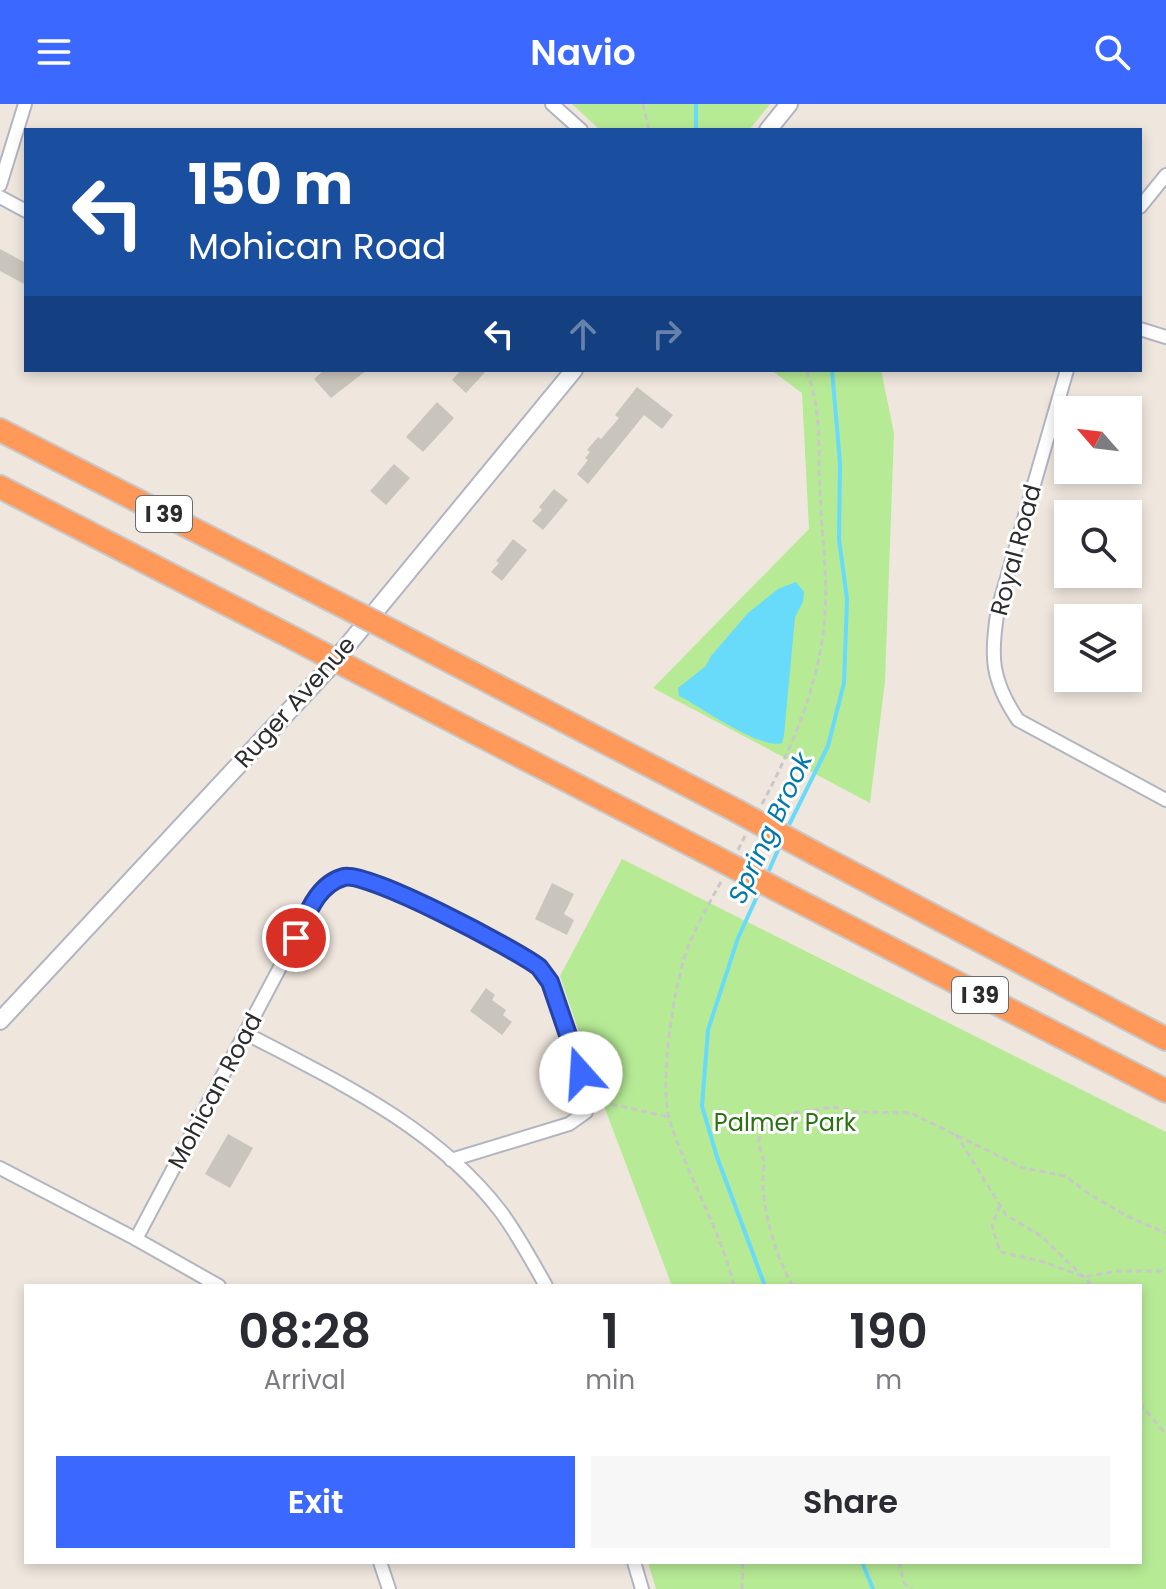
<!DOCTYPE html>
<style>
body{margin:0;font-family:Poppins,sans-serif;background:#f7f7f7;color:#2b2b33;height:100vh;display:flex;flex-direction:column;font-size:30px;white-space:nowrap}
*{box-sizing:border-box;margin:0}
p{font-size:26px;color:#7c7c81}
.icon{flex:none;width:44px;height:44px;fill:none;stroke:currentColor;stroke-width:2;stroke-linecap:round;stroke-linejoin:round}
.map{position:relative;flex:1;overflow:hidden}
.sheet{position:absolute;left:24px;top:1180px;width:1118px;height:280px;display:flex;flex-direction:column;background:#fff;border-radius:0px;box-shadow:0 4px 12px #0003}
.sheet>*{flex:none}
.top-card{position:absolute;left:24px;top:24px;width:1118px;height:244px;border-radius:0px;box-shadow:0 4px 12px #0003;background:#1a4fa0;color:#fff;overflow:hidden}
.needle{width:52px;rotate:298deg}
.controls{position:absolute;left:1054px;top:292px;display:grid;gap:16px}
.controls a{display:grid;place-items:center;width:88px;height:88px;border-radius:0px;background:#fff;box-shadow:0 4px 12px #0003;font-size:40px}
.pin{position:absolute;display:grid;place-items:center;width:68px;height:68px;color:#fff;margin:-34px;border:4px solid #fff;border-radius:50%;box-shadow:0 2px 8px #0007}
.me{position:absolute;width:88px;margin:-44px;rotate:341deg;stroke-linejoin:round;filter:drop-shadow(0 0 6px #0008)}
.turn{display:flex;align-items:center;gap:28px;height:168px;padding:0 32px;font-size:36px}
.turn .icon{width:104px;height:104px;stroke-width:2.5}
.turn b{display:block;font-size:56px;line-height:68px}
.lanes{display:flex;align-items:center;height:76px;padding:0 32px;background:#0003;justify-content:center;gap:40px;direction:ltr}
.lanes .off{opacity:.35}
.eta{display:flex;justify-content:space-evenly;align-items:center;height:136px;text-align:center}
.eta b{font-size:48px;font-weight:600;line-height:56px}
.primary-button{display:flex;gap:16px;margin-top:auto;padding:16px 32px}
.primary-button a{flex:1;height:92px;border-radius:0px;background:#3b69ff;color:#fff;font-size:32px;font-weight:600;line-height:92px;text-align:center}
.primary-button a+a{background:#f7f7f7;color:#2b2b33}
header{display:flex;justify-content:space-between;align-items:center;height:104px;padding:0 32px;background:#3b69ff;color:#fff;font-size:36px;font-weight:600}
.map>svg:first-child{display:block}
.green{fill:#b6ea95}
.water{fill:#68dafa}
.lines{fill:none;stroke-linecap:round;stroke-linejoin:round}
.stream{stroke:#68dafa;stroke-width:4}
.building{fill:#cac5bc}
.street-casing{stroke:#b2b5c1;stroke-width:16}
.secondary-casing{stroke:#b2b5c1;stroke-width:20}
.highway-casing{stroke:#c8c8c8;stroke-width:26}
.path{stroke:#c8c8c8;stroke-width:3;stroke-dasharray:6 4;stroke-linecap:butt}
.street{stroke:#fff;stroke-width:12}
.secondary{stroke:#fff;stroke-width:16}
.highway{stroke:#ff9959;stroke-width:22}
.highway-bridge-casing{stroke:#c8c8c8;stroke-width:26;stroke-linecap:butt}
.highway-bridge{stroke:#ff9959;stroke-width:22}
.route-casing{stroke:#2644a6;stroke-width:20}
.route{stroke:#3b69ff;stroke-width:14}
.labels{text-anchor:middle;stroke-width:6;stroke-linejoin:round;paint-order:stroke}
.shield{fill:#fff;stroke:#6b6b6b;stroke-width:2}
.shield-label{font-size:22px;font-weight:bold;fill:#2c2c2c}
.street-label{font-size:24px;fill:#2c2c2c;stroke:#fff}
.park-label{font-size:24px;fill:#2c7214;stroke:#fff}
.water-label{font-size:26px;font-style:italic;fill:#0179ac;stroke:#fff}
</style>
<header><svg class="icon" aria-label="menu" viewBox="0 0 24 24"><path d="M4 6h16M4 12h16M4 18h16"/></svg>Navio<svg class="icon" aria-label="search" viewBox="0 0 24 24"><circle cx="10" cy="10" r="6"/><path d="M15 15l6 6"/></svg></header>
<div class="map">
<svg width="1166" height="1485" viewBox="0 0 1166 1485">
<rect width="100%" height="100%" fill="#efe7de"/>
<g class="green">
<polygon points="572,0 770,0 749,26 600,26"/>
<polygon points="771,266 881,266 894,329 885,577 870,699 653,584 809,425 802,289"/>
<polygon points="622,755 1166,1028 1166,1485 656,1485 648,1458 1140,1458 1140,1182 672,1182 607,1010 560,872"/>
</g>
<path class="water" d="M796 478 804 488 803 498 795 513 784 631 782 639C763 646 704 606 685 595L679 592 678 584 706 562 711 552 748 509 778 485Z"/>
<g class="lines">
<g class="stream">
<polyline points="696,0 696,26"/>
<polyline points="786,727 828,642 844,579 847,495 839,435 840,359 832,266"/>
<polyline points="767,771 781,739"/>
<polyline points="760,786 738,834 708,926 702,1002 717,1053 765,1182"/>
<polyline points="862,1458 873,1485"/>
</g>
</g>
<g class="building">
<polygon points="0,145 26,159 26,181 0,167"/>
<polygon points="324,266 367,266 331,294 314,275"/>
<polygon points="461,266 487,266 466,289 452,276"/>
<polygon points="637,283 673,311 662,325 644,311 588,380 577,370 588,356 585,354 590,348 587,346 598,333 601,335 619,314 615,311"/>
<polygon points="437,298 454,314 423,348 406,333"/>
<polygon points="394,360 410,374 386,401 370,387"/>
<polygon points="554,385 568,396 543,426 532,417 542,406 539,403"/>
<polygon points="513,435 527,446 502,477 491,468 499,459 496,457"/>
<polygon points="552,779 574,790 564,810 574,816 567,831 535,815"/>
<polygon points="486,884 495,891 492,896 506,906 503,911 512,918 502,931 470,907"/>
<polygon points="228,1030 253,1044 230,1084 205,1070"/>
</g>
<g class="lines">
<defs>
<g id="street">
<polyline points="552,0 581,26"/>
<polyline points="0,81 25,0"/>
<polyline points="0,93 26,107"/>
<polyline points="1140,103 1166,71"/>
<polyline points="1140,225 1166,233"/>
<path d="M1067 266 998 505C990 552 991 576 1018 616L1166 696"/>
<path d="M245 929C337 977 436 1023 501 1108 518 1131 532 1157 546 1182"/>
<polyline points="0,1064 136,1135 219,1182"/>
<polyline points="136,1135 321,786 342,774 354,772 390,785 522,852 539,863 550,878 590,995 586,1008 569,1020 451,1056"/>
<polyline points="380,1458 389,1485"/>
<polyline points="634,1458 642,1485"/>
</g>
<g id="secondary">
<polyline points="768,26 789,0"/>
<polyline points="0,917 328,565 574,266"/>
</g>
<g id="highway">
<polyline points="0,326 329,495"/>
<polyline points="0,383 293,534"/>
<polyline points="394,528 737,707"/>
<polyline points="358,568 713,752"/>
<polyline points="816,750 1166,935"/>
<polyline points="793,794 1166,987"/>
</g>
</defs>
<use href="#street" class="street-casing"/>
<use href="#secondary" class="secondary-casing"/>
<use href="#highway" class="highway-casing"/>
<g class="path">
<polyline points="643,0 649,26"/>
<path d="M762 700C793 642 821 576 825 509 828 468 821 428 820 387 818 347 822 303 806 266"/>
<polyline points="738,746 745,732"/>
<path d="M721 778C709 799 697 821 688 843 674 879 658 982 670 1018 689 1074 720 1125 734 1182"/>
<polyline points="602,998 669,1013"/>
<polyline points="956,1030 1006,1111 1041,1132 1093,1182"/>
<polyline points="1000,1101 992,1122 1000,1148 1044,1158 1084,1173 1118,1167 1166,1167"/>
<path d="M793 1182C777 1155 765 1115 763 1083 762 1060 769 1064 758 1040L761 1027 772 1016 793 1009 834 1003 857 1008 911 1009 1023 1064 1065 1072 1091 1091 1129 1113 1166 1129"/>
<polyline points="1140,1300 1166,1330"/>
<polyline points="899,1458 904,1479 912,1485"/>
<polyline points="742,1485 743,1458"/>
</g>
<use href="#street" class="street"/>
<use href="#secondary" class="secondary"/>
<use href="#highway" class="highway"/>
<defs>
<g id="highway-bridge">
<polyline points="329,495 394,528"/>
<polyline points="293,534 358,568"/>
<polyline points="737,707 816,750"/>
<polyline points="713,752 793,794"/>
</g>
</defs>
<use href="#highway-bridge" class="highway-bridge-casing"/>
<use href="#highway-bridge" class="highway-bridge"/>
</g>
<g class="lines">
<defs>
<path id="route" d="M296 834C307 811 317 780 344 773 368 767 515 845 539 863L550 878 581 969"/>
</defs>
<use href="#route" class="route-casing"/>
<use href="#route" class="route"/>
</g>
<g class="labels">
<g class="shield">
<rect x="136" y="392" width="56" height="36" rx="6"/>
<rect x="952" y="873" width="56" height="36" rx="6"/>
</g>
<g class="shield-label">
<text x="164" y="418">I 39</text>
<text x="980" y="899">I 39</text>
</g>
<g class="street-label">
<text transform="translate(1016 446) rotate(-75)" y="8">Royal Road</text>
<text transform="translate(295 598) rotate(-48)" y="8">Ruger Avenue</text>
<text transform="translate(215 987) rotate(-62)" y="8">Mohican Road</text>
</g>
<g class="park-label">
<text x="785" y="1027">Palmer Park</text>
</g>
<g class="water-label">
<text transform="translate(770 724) rotate(-65)" y="9">Spring Brook</text>
</g>
</g>
</svg>
<div class="controls">
<a><svg class="needle" viewBox="-14 -14 28 28"><path d="M0-13l5 13h-10z" fill="#e53935"/><path d="M0 13l5-13h-10z" fill="#7c7c81"/></svg></a>
<a><svg class="icon" aria-label="search" viewBox="0 0 24 24"><circle cx="10" cy="10" r="6"/><path d="M15 15l6 6"/></svg></a>
<a><svg class="icon" aria-label="layers" viewBox="0 0 24 24"><path d="M12 4l9 5-9 5-9-5zM3 14l9 5 9-5"/></svg></a>
</div>
<div class="pin" style="left:296px;top:834px;background:#d93025"><svg class="icon" aria-label="arrive" viewBox="0 0 24 24"><path d="M6 21V4h12l-3 4 3 4H6"/></svg></div>
<svg class="me" style="left:581px;top:969px" viewBox="-20 -20 40 40"><circle r="19" fill="#fff"/><path d="M0-13L10 11 0 6-10 11z" fill="#3b69ff"/></svg>
<div class="top-card">
<div class="turn"><svg class="icon" aria-label="left" viewBox="0 0 24 24"><path d="M17 20v-9H6M10 6l-5 5 5 5"/></svg><div><b>150 m</b>Mohican Road</div></div>
<div class="lanes"><svg class="icon" aria-label="left" viewBox="0 0 24 24"><path d="M17 20v-9H6M10 6l-5 5 5 5"/></svg><svg class="icon off" aria-label="ahead" viewBox="0 0 24 24"><path d="M12 20V5M6 11l6-6 6 6"/></svg><svg class="icon off" aria-label="right" viewBox="0 0 24 24"><path d="M7 20v-9h11M14 6l5 5-5 5"/></svg></div>
</div>
<section class="sheet">
<div class="eta">
<div><b>08:28</b><p>Arrival</p></div>
<div><b>1</b><p>min</p></div>
<div><b>190</b><p>m</p></div>
</div>
<div class="primary-button"><a>Exit</a><a>Share</a></div>
</section>
</div>
